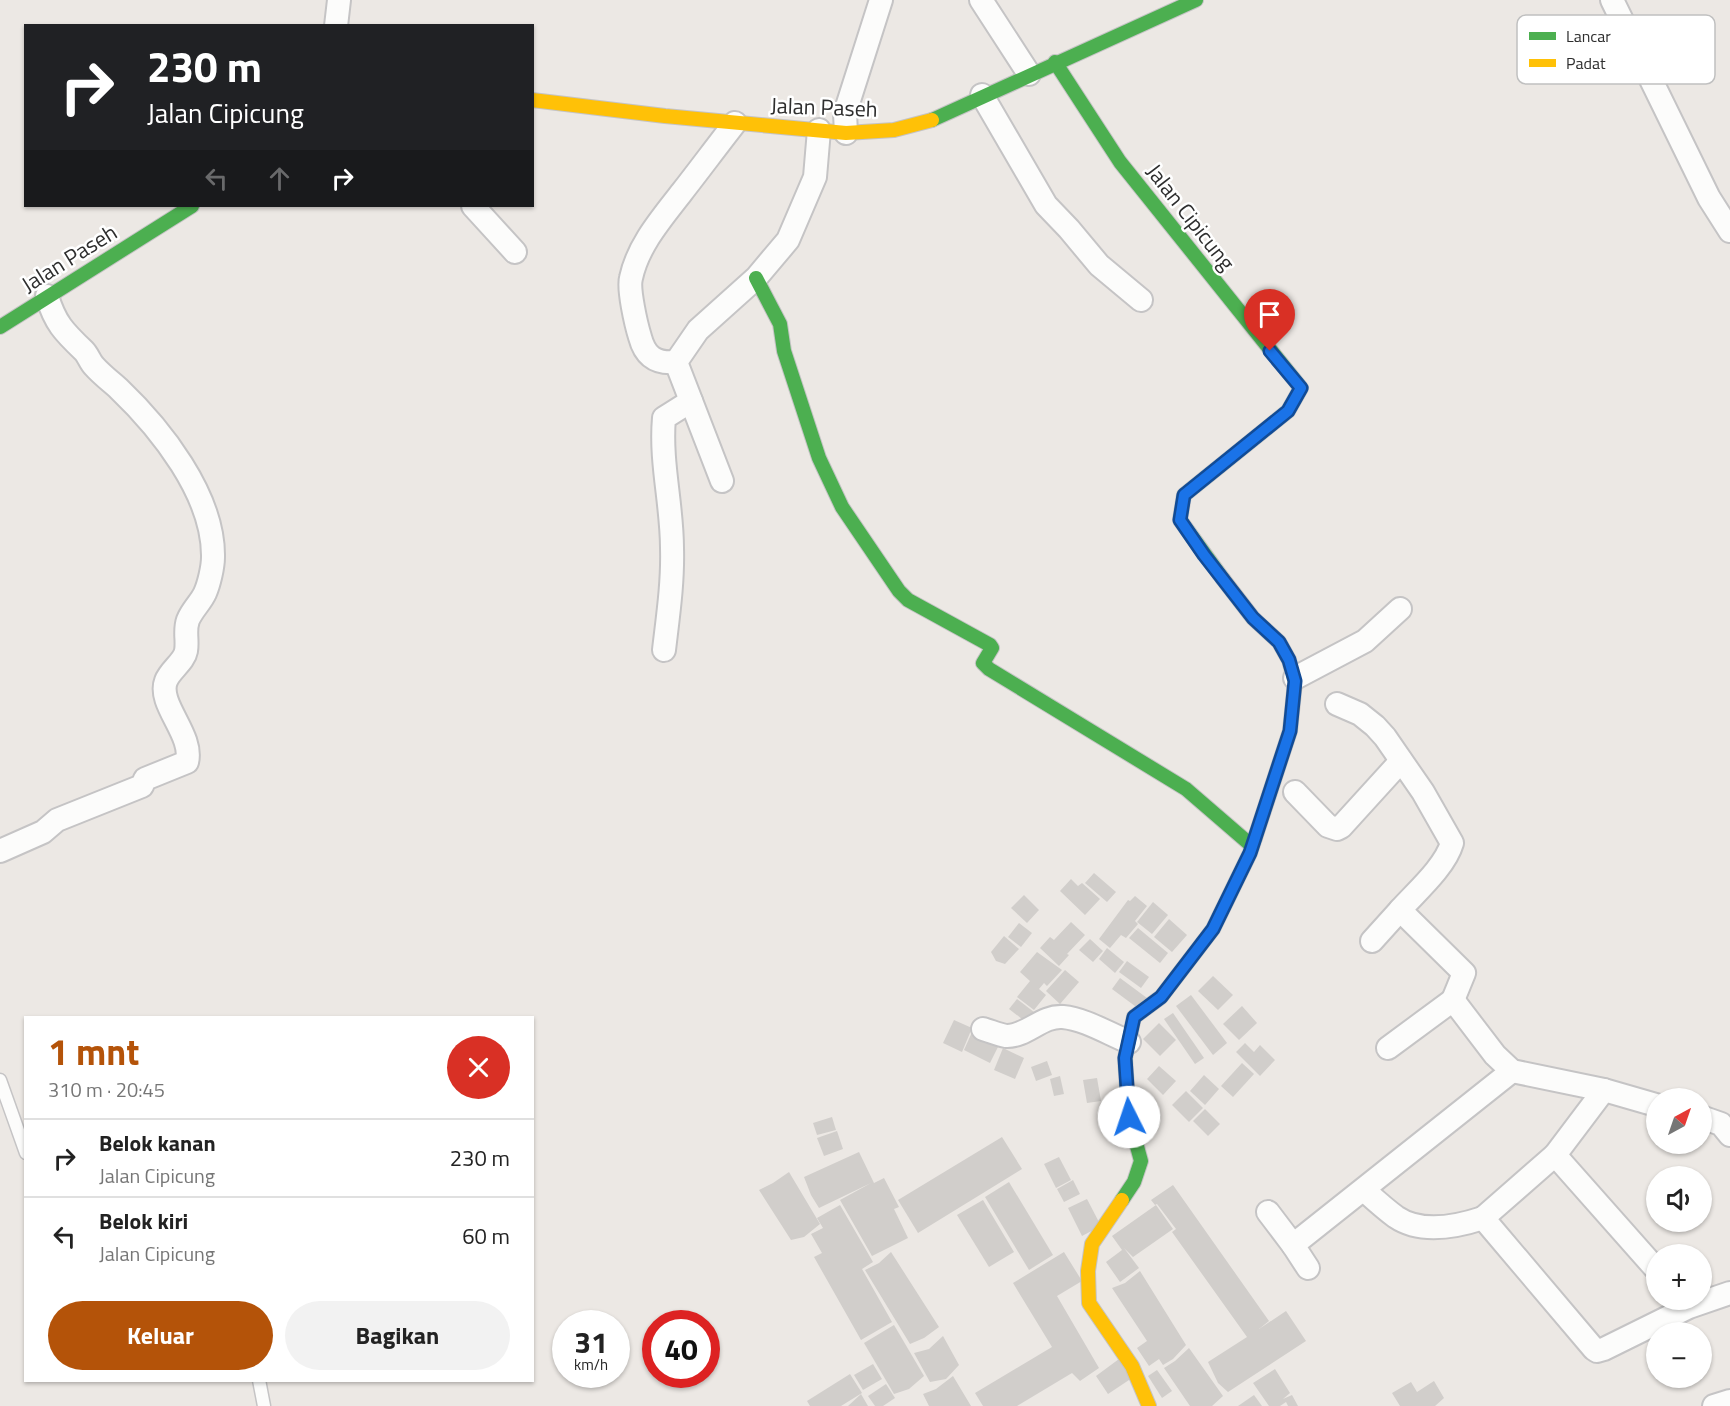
<!DOCTYPE html>
<html lang="id">
<meta charset="utf-8">
<style>
body{margin:0;font-family:"Titillium Web",sans-serif;background:#f2f2f2;color:#222;height:100vh;display:flex;flex-direction:column;font-size:22px;white-space:nowrap}
*{box-sizing:border-box;margin:0}
p{font-size:20px;color:#767676}
.icon{flex:none;width:33px;height:33px;fill:none;stroke:currentColor;stroke-width:2;stroke-linecap:round;stroke-linejoin:round}
.map{position:relative;flex:1;overflow:hidden}
.panel{position:absolute;left:24px;top:1016px;width:510px;height:366px;display:flex;flex-direction:column;background:#fff;border-radius:0px;box-shadow:0 2px 4px #0004}
.panel>*{flex:none}
.guide{position:absolute;left:24px;top:24px;width:510px;height:183px;border-radius:0px;box-shadow:0 2px 4px #0004;background:#202124;color:#fff;overflow:hidden}
.needle{width:39px;rotate:40deg}
.tools{position:absolute;left:1646px;top:1088px;display:grid;gap:12px}
.tools a{display:grid;place-items:center;width:66px;height:66px;border-radius:50%;background:#fff;box-shadow:0 2px 4px #0004;font-size:30px}
.speed{position:absolute;left:552px;top:1310px;display:flex;gap:12px;font-size:30px;font-weight:700;text-align:center}
.speed>*{display:grid;place-content:center;width:78px;height:78px;border-radius:50%;background:#fff;box-shadow:0 2px 4px #0004;line-height:1}
.speed small{font-size:15px;font-weight:400}
.speed .limit{border:9px solid #d22;background:#fff;color:#111}
.pin{position:absolute;display:grid;place-items:center;width:51px;height:51px;color:#fff;margin:-62px -26px;border-radius:50% 50% 50% 0;rotate:-45deg;box-shadow:0 0 6px #0007}
.pin .icon{rotate:45deg}
.me{position:absolute;width:66px;margin:-33px;rotate:356deg;stroke-linejoin:round;filter:drop-shadow(0 0 4px #0008)}
.turn{display:flex;align-items:center;gap:21px;height:126px;padding:0 24px;font-size:27px}
.turn .icon{width:78px;height:78px;stroke-width:2.5}
.turn b{display:block;font-size:42px;line-height:51px}
.lanes{display:flex;align-items:center;height:57px;padding:0 24px;background:#0003;justify-content:center;gap:30px;direction:ltr}
.lanes .off{opacity:.35}
.round{display:grid;place-items:center;flex:none;width:63px;height:63px;border-radius:32px;background:#f2f2f2}
.head{display:flex;align-items:center;justify-content:space-between;height:102px;padding:0 24px}
h1{font-size:36px;font-weight:700;line-height:45px;color:#b45309}
.cta{display:flex;gap:12px;margin-top:auto;padding:12px 24px}
.cta a{flex:1;height:69px;border-radius:36px;background:#b45309;color:#fff;font-size:24px;font-weight:700;line-height:69px;text-align:center}
.cta a+a{background:#f2f2f2;color:#222}
ul{padding:0;list-style:none}
li{display:flex;align-items:center;gap:18px;height:78px;padding:0 24px;border-top:2px solid #e0e0e0}
li div{flex:1}
li b{display:block;font-size:22px}
li em{font-style:normal}
.map>svg:first-child{display:block}
.building{fill:#d1cecb}
.lines{fill:none;stroke-linecap:round;stroke-linejoin:round}
.lane-casing{stroke:#c5c4c5;stroke-width:15}
.street-casing{stroke:#c5c4c5;stroke-width:26}
.fast-casing{stroke:#c5c4c5;stroke-width:16}
.slow-casing{stroke:#c5c4c5;stroke-width:16}
.lane{stroke:#fcfcfb;stroke-width:12}
.street{stroke:#fcfcfb;stroke-width:22}
.fast{stroke:#4caf50;stroke-width:14}
.slow{stroke:#ffc107;stroke-width:14}
.route-casing{stroke:#114b97;stroke-width:15}
.route{stroke:#1a73e8;stroke-width:10}
.labels{text-anchor:middle;stroke-width:5;stroke-linejoin:round;paint-order:stroke}
.street-label{font-size:22px;fill:#2e2e2e;stroke:#fff}
.key{fill:#fff;stroke:#c0c0c0;stroke-width:1.5}
.key-label{font-size:16px;fill:#2e2e2e}
</style>
<div class="map">
<svg width="1730" height="1406" viewBox="0 0 1730 1406">
<rect width="100%" height="100%" fill="#ece8e4"/>
<g class="building">
<polygon points="1094,873 1116,892 1107,902 1085,883"/>
<polygon points="1071,879 1078,886 1082,883 1100,899 1085,915 1060,891"/>
<polygon points="1024,895 1039,910 1027,923 1011,908"/>
<polygon points="1135,896 1147,906 1135,921 1138,924 1126,938 1121,935 1110,948 1099,939 1128,900 1130,901"/>
<polygon points="1153,902 1168,915 1152,934 1137,922"/>
<polygon points="1169,919 1187,935 1172,952 1154,937"/>
<polygon points="1071,922 1085,935 1067,954 1069,955 1059,966 1040,948 1050,937 1054,940"/>
<polygon points="1019,923 1032,933 1021,947 1008,937"/>
<polygon points="1138,928 1168,953 1160,963 1129,938"/>
<polygon points="1004,936 1019,949 1005,964 996,961 991,952"/>
<polygon points="1090,939 1103,951 1093,962 1079,950"/>
<polygon points="1107,948 1124,962 1115,973 1099,959"/>
<polygon points="1037,952 1062,970 1047,986 1044,983 1039,989 1046,995 1034,1010 1017,997 1030,981 1020,972"/>
<polygon points="1127,961 1149,977 1141,988 1119,972"/>
<polygon points="1065,970 1079,982 1060,1004 1046,991"/>
<polygon points="1213,976 1233,995 1218,1010 1198,991"/>
<polygon points="1120,978 1147,998 1139,1009 1112,989"/>
<polygon points="1191,995 1227,1043 1213,1055 1176,1006"/>
<polygon points="1017,999 1034,1012 1026,1022 1009,1009"/>
<polygon points="1242,1006 1257,1023 1239,1040 1223,1024"/>
<polygon points="1173,1013 1204,1058 1195,1064 1164,1019"/>
<polygon points="954,1020 972,1028 962,1052 943,1043"/>
<polygon points="1159,1023 1176,1040 1160,1056 1143,1039"/>
<polygon points="973,1030 1000,1043 990,1063 964,1050"/>
<polygon points="1245,1043 1254,1052 1260,1045 1275,1060 1260,1076 1236,1052"/>
<polygon points="1003,1048 1024,1058 1015,1079 994,1070"/>
<polygon points="1047,1061 1052,1075 1036,1081 1031,1067"/>
<polygon points="1242,1063 1254,1074 1233,1097 1221,1086"/>
<polygon points="1159,1066 1176,1081 1163,1095 1147,1079"/>
<polygon points="1204,1075 1219,1089 1205,1105 1190,1091"/>
<polygon points="1060,1076 1064,1094 1054,1096 1050,1079"/>
<polygon points="1097,1078 1101,1101 1087,1103 1083,1080"/>
<polygon points="1186,1091 1203,1108 1189,1122 1172,1105"/>
<polygon points="1205,1109 1220,1124 1208,1136 1193,1121"/>
<polygon points="832,1117 836,1130 817,1135 813,1123"/>
<polygon points="837,1131 843,1149 824,1156 817,1138"/>
<polygon points="1002,1137 1022,1169 918,1233 898,1200"/>
<polygon points="859,1152 874,1183 884,1178 899,1207 894,1209 908,1238 872,1256 840,1200 871,1183 819,1208 811,1195 804,1177"/>
<polygon points="1059,1157 1071,1180 1056,1188 1044,1164"/>
<polygon points="789,1172 820,1224 804,1237 791,1240 759,1190 773,1183"/>
<polygon points="1073,1180 1080,1194 1064,1202 1057,1189"/>
<polygon points="1009,1182 1053,1255 1029,1270 985,1197"/>
<polygon points="1173,1185 1269,1321 1259,1329 1286,1311 1306,1341 1228,1392 1218,1383 1208,1362 1247,1337 1172,1232 1176,1229 1157,1204 1155,1205 1151,1200"/>
<polygon points="1087,1199 1101,1226 1082,1236 1068,1208"/>
<polygon points="983,1200 1014,1252 989,1267 957,1215"/>
<polygon points="840,1205 873,1262 862,1269 892,1322 861,1340 814,1257 822,1253 811,1234 823,1228 817,1218"/>
<polygon points="1156,1205 1173,1229 1133,1257 1124,1248 1139,1268 1120,1282 1106,1262 1122,1250 1112,1236"/>
<polygon points="891,1252 939,1327 924,1338 910,1344 865,1270 879,1263"/>
<polygon points="1064,1252 1082,1281 1057,1296 1099,1368 1080,1381 1072,1373 1017,1406 983,1406 975,1393 1052,1347 1013,1283"/>
<polygon points="1140,1271 1186,1345 1173,1359 1163,1365 1159,1359 1149,1366 1137,1348 1147,1341 1112,1288 1125,1283"/>
<polygon points="894,1325 924,1376 909,1389 894,1394 864,1343"/>
<polygon points="943,1336 959,1365 946,1379 930,1382 914,1353 929,1349"/>
<polygon points="1189,1348 1223,1396 1212,1406 1190,1406 1164,1368 1175,1361"/>
<polygon points="1119,1359 1132,1378 1108,1394 1096,1376"/>
<polygon points="873,1364 882,1379 863,1390 854,1375"/>
<polygon points="1275,1369 1290,1393 1283,1399 1292,1395 1298,1406 1288,1406 1286,1402 1280,1406 1269,1406 1253,1383"/>
<polygon points="1157,1370 1172,1391 1162,1398 1148,1376"/>
<polygon points="850,1374 862,1393 841,1406 810,1406 807,1401"/>
<polygon points="953,1376 971,1406 929,1406 923,1394 936,1389"/>
<polygon points="1434,1381 1444,1398 1435,1406 1400,1406 1392,1393 1411,1382 1417,1392"/>
<polygon points="886,1384 895,1398 883,1406 875,1406 868,1396"/>
<polygon points="861,1394 868,1406 848,1406"/>
<polygon points="1254,1395 1262,1406 1238,1406"/>
</g>
<g class="lines">
<defs>
<g id="lane">
<polyline points="0,1080 26,1153"/>
<polyline points="259,1380 264,1406"/>
</g>
<g id="street">
<polyline points="981,0 1029,74"/>
<polyline points="1612,0 1709,198 1730,231"/>
<polyline points="336,26 339,0"/>
<polyline points="982,95 1046,205 1069,229 1099,265 1141,300"/>
<polyline points="846,133 845,113 881,0"/>
<polyline points="473,206 515,252"/>
<path d="M676 362C655 364 645 356 640 337 636 324 628 289 631 278 638 245 662 218 682 192 700 169 717 146 735 123"/>
<polyline points="722,481 676,362 698,330 756,278 788,240 815,177 819,130"/>
<path d="M664 650C668 616 673 582 672 548 672 504 660 462 664 418L691 401"/>
<polyline points="1295,678 1365,641 1400,609"/>
<path d="M1337 704 1360 714 1375 726 1385 737 1423 792 1452 843C1445 867 1416 892 1400 910L1464 973 1453 1000"/>
<polyline points="1295,792 1328,826 1337,829 1341,827 1401,761"/>
<path d="M0 851 43 832 57 820 142 786 145 779 187 762C194 735 157 704 166 681 170 670 184 662 186 651 188 640 184 631 188 620 192 610 201 602 205 593 209 584 213 567 213 557 214 495 160 428 118 388 110 381 101 374 94 366 90 362 88 355 84 351 64 332 55 323 47 296"/>
<polyline points="1372,941 1400,910"/>
<path d="M983 1029C990 1031 999 1035 1006 1036 1026 1037 1042 1015 1063 1017 1085 1019 1109 1034 1129 1042"/>
<polyline points="1388,1048 1453,1000 1495,1055 1512,1071 1604,1090 1656,1105"/>
<polyline points="1604,1090 1555,1155 1483,1218 1594,1349 1597,1351 1604,1349 1689,1307 1730,1293"/>
<polyline points="1701,1117 1721,1124 1730,1135"/>
<polyline points="1555,1155 1656,1269"/>
<path d="M1364 1190C1374 1199 1385 1209 1396 1217 1421 1234 1456 1227 1483 1218"/>
<polyline points="1268,1212 1293,1245"/>
<polyline points="1308,1268 1293,1245 1512,1071"/>
<polyline points="1714,1406 1730,1401"/>
</g>
<g id="fast">
<polyline points="1055,62 1120,162 1301,388 1288,411 1184,495 1180,520 1223,579"/>
<polyline points="932,120 1196,0"/>
<polyline points="756,278 780,324 784,351 819,458 842,507 899,591 908,600 990,645 992,648 983,663 989,669 1186,789 1252,846"/>
<polyline points="0,327 192,206"/>
<polyline points="1122,1200 1134,1182 1141,1161 1129,1117 1125,1058 1134,1017 1161,997 1213,929 1250,853 1255,838"/>
</g>
<g id="slow">
<polyline points="532,100 665,116 846,133 894,130 932,120"/>
<polyline points="1223,579 1253,618 1279,642 1289,660 1295,682 1290,731 1255,838"/>
<polyline points="1122,1200 1092,1244 1088,1271 1089,1303 1132,1366 1149,1406"/>
</g>
</defs>
<use href="#lane" class="lane-casing"/>
<use href="#street" class="street-casing"/>
<use href="#fast" class="fast-casing"/>
<use href="#slow" class="slow-casing"/>
<use href="#lane" class="lane"/>
<use href="#street" class="street"/>
<use href="#fast" class="fast"/>
<use href="#slow" class="slow"/>
</g>
<g class="lines">
<defs>
<polyline id="route" points="1129,1117 1125,1058 1134,1017 1161,997 1213,929 1250,853 1290,731 1295,681 1289,660 1279,642 1253,618 1204,555 1180,520 1184,495 1288,411 1301,388 1270,351"/>
</defs>
<use href="#route" class="route-casing"/>
<use href="#route" class="route"/>
</g>
<g class="labels">
<g class="street-label">
<text transform="translate(824 107) rotate(2)" y="8">Jalan Paseh</text>
<text transform="translate(1191 217) rotate(52)" y="8">Jalan Cipicung</text>
<text transform="translate(69 258) rotate(-32)" y="8">Jalan Paseh</text>
</g>
</g>
<rect x="1517" y="15" width="198" height="69" rx="9" class="key"/>
<rect x="1529" y="32" width="27" height="8" fill="#4caf50"/>
<rect x="1529" y="59" width="27" height="8" fill="#ffc107"/>
<g class="key-label">
<text x="1566" y="42">Lancar</text>
<text x="1566" y="69">Padat</text>
</g>
</svg>
<div class="tools">
<a><svg class="needle" viewBox="-14 -14 28 28"><path d="M0-13l5 13h-10z" fill="#e53935"/><path d="M0 13l5-13h-10z" fill="#767676"/></svg></a>
<a><svg class="icon" aria-label="sound" viewBox="0 0 24 24"><path d="M4 9h4l5-4v14l-5-4H4zM17 9q2 3 0 6"/></svg></a>
<a>+</a>
<a>−</a>
</div>
<div class="speed"><div>31<small>km/h</small></div><div class="limit">40</div></div>
<div class="pin" style="left:1270px;top:351px;background:#d93025"><svg class="icon" aria-label="arrive" viewBox="0 0 24 24"><path d="M6 21V4h12l-3 4 3 4H6"/></svg></div>
<svg class="me" style="left:1129px;top:1117px" viewBox="-20 -20 40 40"><circle r="19" fill="#fff"/><path d="M0-13L10 11 0 6-10 11z" fill="#1a73e8"/></svg>
<div class="guide">
<div class="turn"><svg class="icon" aria-label="right" viewBox="0 0 24 24"><path d="M7 20v-9h11M14 6l5 5-5 5"/></svg><div><b>230 m</b>Jalan Cipicung</div></div>
<div class="lanes"><svg class="icon off" aria-label="left" viewBox="0 0 24 24"><path d="M17 20v-9H6M10 6l-5 5 5 5"/></svg><svg class="icon off" aria-label="ahead" viewBox="0 0 24 24"><path d="M12 20V5M6 11l6-6 6 6"/></svg><svg class="icon" aria-label="right" viewBox="0 0 24 24"><path d="M7 20v-9h11M14 6l5 5-5 5"/></svg></div>
</div>
<section class="panel">
<div class="head"><div><h1>1 mnt</h1><p>310 m · 20:45</p></div><a class="round" style="background:#d93025;color:#fff"><svg class="icon" aria-label="close" viewBox="0 0 24 24"><path d="M6 6l12 12M18 6L6 18"/></svg></a></div>
<ul>
<li><svg class="icon" aria-label="right" viewBox="0 0 24 24"><path d="M7 20v-9h11M14 6l5 5-5 5"/></svg><div><b>Belok kanan</b><p>Jalan Cipicung</p></div><em>230 m</em></li>
<li><svg class="icon" aria-label="left" viewBox="0 0 24 24"><path d="M17 20v-9H6M10 6l-5 5 5 5"/></svg><div><b>Belok kiri</b><p>Jalan Cipicung</p></div><em>60 m</em></li>
</ul>
<div class="cta"><a>Keluar</a><a>Bagikan</a></div>
</section>
</div>
